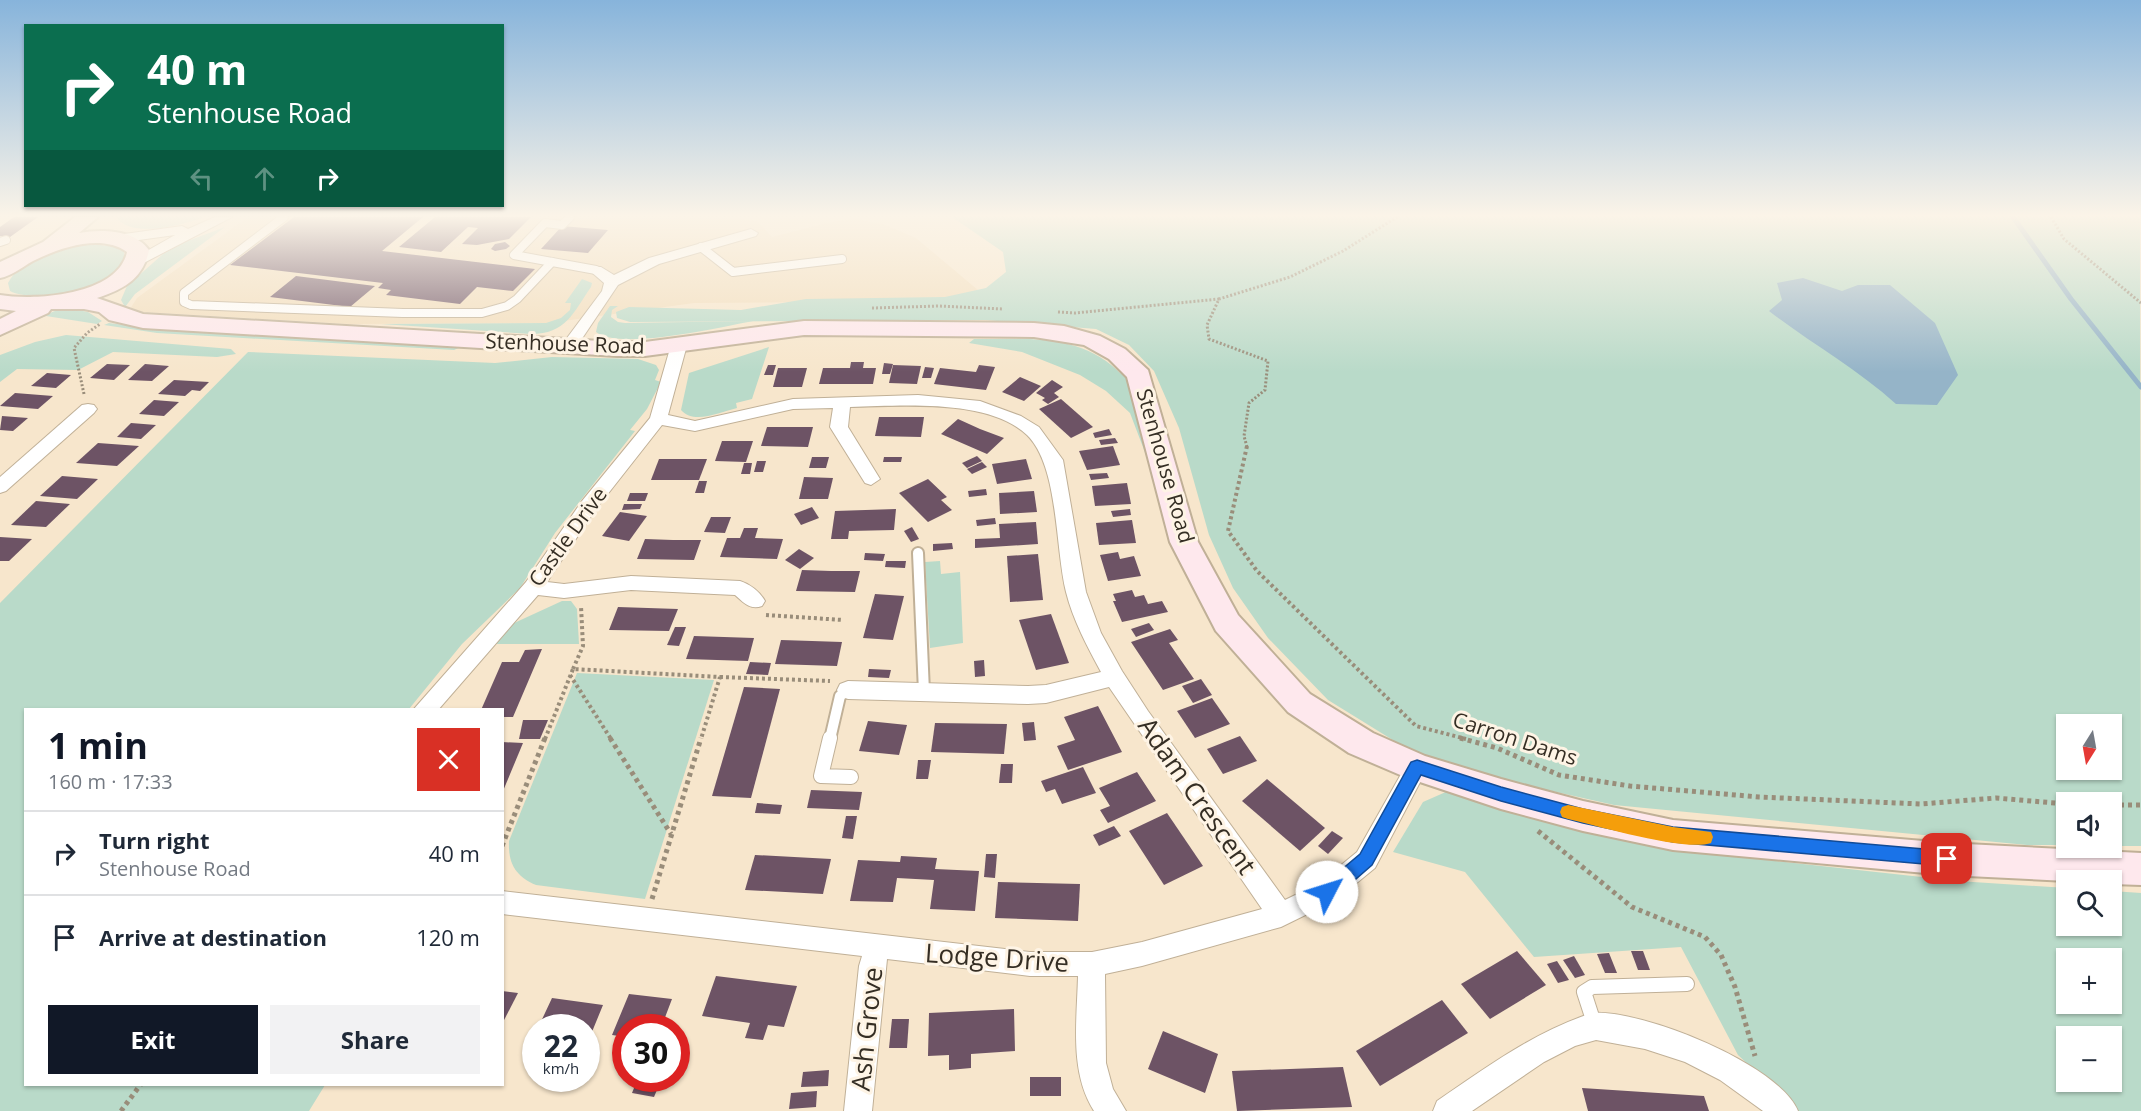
<!DOCTYPE html>
<meta charset="utf-8">
<style>
body{margin:0;font-family:"Open Sans",sans-serif;background:#f2f2f3;color:#1f2937;height:100vh;display:flex;flex-direction:column;font-size:22px;white-space:nowrap}
*{box-sizing:border-box;margin:0}
p{font-size:20px;color:#747a83}
.icon{flex:none;width:33px;height:33px;fill:none;stroke:currentColor;stroke-width:2;stroke-linecap:round;stroke-linejoin:round}
.map{position:relative;flex:1;overflow:hidden}
.details{position:absolute;left:24px;top:708px;width:480px;height:378px;display:flex;flex-direction:column;background:#fff;border-radius:0px;box-shadow:0 2px 4px #0004}
.details>*{flex:none}
.guide{position:absolute;left:24px;top:24px;width:480px;height:183px;border-radius:0px;box-shadow:0 2px 4px #0004;background:#0b6e4f;color:#fff;overflow:hidden}
.needle{width:39px;rotate:191deg}
.tools{position:absolute;left:2056px;top:714px;display:grid;gap:12px}
.tools a{display:grid;place-items:center;width:66px;height:66px;border-radius:0px;background:#fff;box-shadow:0 2px 4px #0004;font-size:30px}
.speed{position:absolute;left:522px;top:1014px;display:flex;gap:12px;font-size:30px;font-weight:700;text-align:center}
.speed>*{display:grid;place-content:center;width:78px;height:78px;border-radius:50%;background:#fff;box-shadow:0 2px 4px #0004;line-height:1}
.speed small{font-size:15px;font-weight:400}
.speed .limit{border:9px solid #d22;background:#fff;color:#111}
.pin{position:absolute;display:grid;place-items:center;width:51px;height:51px;color:#fff;margin:-26px;border-radius:12px;box-shadow:0 3px 9px #0006}
.me{position:absolute;width:66px;margin:-33px;rotate:50deg;stroke-linejoin:round;filter:drop-shadow(0 0 4px #0008)}
.turn{display:flex;align-items:center;gap:21px;height:126px;padding:0 24px;font-size:27px}
.turn .icon{width:78px;height:78px;stroke-width:2.5}
.turn b{display:block;font-size:42px;line-height:51px}
.lanes{display:flex;align-items:center;height:57px;padding:0 24px;background:#0003;justify-content:center;gap:30px;direction:ltr}
.lanes .off{opacity:.35}
.round{display:grid;place-items:center;flex:none;width:63px;height:63px;border-radius:0px;background:#f2f2f3}
.head{display:flex;align-items:center;justify-content:space-between;height:102px;padding:0 24px}
h1{font-size:36px;font-weight:700;line-height:45px;color:#111827}
.action{display:flex;gap:12px;margin-top:auto;padding:12px 24px}
.action a{flex:1;height:69px;border-radius:0px;background:#111827;color:#fff;font-size:24px;font-weight:700;line-height:69px;text-align:center}
.action a+a{background:#f2f2f3;color:#1f2937}
ul{padding:0;list-style:none}
li{display:flex;align-items:center;gap:18px;height:84px;padding:0 24px;border-top:2px solid #e0e1e3}
li div{flex:1}
li b{display:block;font-size:22px}
li em{font-style:normal}
.map>svg:first-child{display:block}
.built{fill:#f2ddbc}
.green{fill:#b9dac9;fill-rule:evenodd}
.water{fill:#95b4c8}
.lines{fill:none;stroke-linecap:round;stroke-linejoin:round}
.stream{stroke:#95b4c8;stroke-width:5}
.building{fill:#6d5365}
.lane-far2-casing{stroke:#c0b097;stroke-width:10}
.lane-far1-casing{stroke:#c0b097;stroke-width:14}
.lane-casing{stroke:#c0b097;stroke-width:16}
.street-casing{stroke:#c0b097;stroke-width:2}
.secondary-casing{stroke:#c0b097;stroke-width:4}
.path-far2{stroke:#998d7a;stroke-width:3;stroke-dasharray:2 2;stroke-linecap:butt}
.path-far1{stroke:#998d7a;stroke-width:4;stroke-dasharray:3 3;stroke-linecap:butt}
.path{stroke:#998d7a;stroke-width:5;stroke-dasharray:4 4;stroke-linecap:butt}
.lane-far2{stroke:#fff;stroke-width:8}
.lane-far1{stroke:#fff;stroke-width:10}
.lane{stroke:#fff;stroke-width:14}
.street{fill:#fff;fill-rule:evenodd}
.secondary{fill:#fee8ed;fill-rule:evenodd}
.route{fill:#1a73e8;stroke:#114b97;stroke-width:1.5}
.slow{fill:#f59e0b}
.labels{text-anchor:middle;stroke-width:6;stroke-linejoin:round;paint-order:stroke}
.street-label{font-size:21px;fill:#352e24;stroke:#fef4e5}
.near-street-label{font-size:26px;fill:#352e24;stroke:#fef4e5}
</style>
<div class="map">
<svg width="2141" height="1111" viewBox="0 0 2141 1111">
<rect width="100%" height="100%" fill="#f7e6cc"/>
<polygon class="built" points="248,217 711,217 757,221 772,237 831,222 856,219 885,225 916,238 991,301 694,303 549,323 350,324 141,312 130,309 137,298"/>
<g class="green">
<path d="M116 217H204C183 225 131 239 116 217Z"/>
<path d="M952 217H2140L2141 846H2112V802H2067V845H2027L1614 805 1481 775 1409 750 1328 700 1268 638 1233 588 1209 535 1179 428 1154 371 1129 345 1096 329 985 320 630 322 617 318 616 312 629 307 741 310 806 299 945 297 986 288 1006 272 1003 252ZM2067 724H2112V770H2067Z"/>
<polygon points="225,227 135,294 125,307 121,300 127,286 163,254 185,242"/>
<path d="M91 244 118 247 124 252C131 288 37 305 10 291L8 283C22 256 63 247 91 244Z"/>
<path d="M582 279 592 283 591 287C573 313 566 334 531 334L381 324 546 323 561 318 570 310 571 303H565Z"/>
<path d="M610 306H618L612 310 611 317 618 322 625 323 753 321C721 327 619 351 596 332L598 323Z"/>
<polygon points="78,310 88,312 102,321 97,324 46,316 27,322 55,311"/>
<polygon points="109,323 148,328 461,347 454,350 157,333 104,325"/>
<polygon points="66,335 231,349 236,354 217,357 113,352 78,370 17,369 0,382 0,355 35,342"/>
<path d="M974 339C1024 339 1078 333 1117 370 1122 375 1130 380 1132 386 1147 423 1155 467 1165 505L1130 413 1106 391 1080 375 1022 352 969 343Z"/>
<path d="M769 347 752 399 736 403 737 408C720 412 694 425 681 410L689 373Z"/>
<polygon points="248,352 495,363 552,357 638,359 656,365 659,370 655,380 661,382 647,409 630,430 635,431 555,533 520,588 462,644 409,709 26,710 26,1084 325,1085 309,1111 0,1111 0,603"/>
<polygon points="940,561 941,574 960,572 963,643 930,648 925,562"/>
<polygon points="562,601 571,601 577,609 579,644 492,644 512,624"/>
<path d="M577 673 714 680 645 899 536 885C515 876 508 863 509 841Z"/>
<path d="M1448 791 1535 818 1674 850 1958 881 2067 888V926H2112V891L2141 893V1111H1798L1738 1055 1681 947 1534 957 1465 872 1393 852 1423 802ZM2067 958H2112V1004H2067ZM2067 1036H2112V1082H2067Z"/>
</g>
<path class="water" d="M1803 278 1842 291 1858 285H1890L1935 323 1958 375 1937 405 1896 404C1856 368 1810 343 1769 311L1782 300 1777 283Z"/>
<g class="lines">
<polyline class="stream" points="2013,217 2071,299 2141,387"/>
</g>
<g class="building">
<polygon points="14,217 38,217 10,237 0,236 0,227"/>
<polygon points="294,217 423,217 382,251 535,269 513,291 477,287 460,304 386,295 391,290 378,288 383,283 230,265"/>
<polygon points="435,217 531,217 509,239 477,245 462,244 478,228 468,227 441,252 399,247"/>
<polygon points="562,226 608,230 588,253 541,249"/>
<polygon points="505,242 510,246 506,249 495,251 491,249 495,244"/>
<polygon points="296,276 375,286 350,307 270,297"/>
<polygon points="851,362 864,362 863,368 876,368 873,384 819,384 823,368 850,368"/>
<polygon points="884,363 893,364 890,374 882,374"/>
<polygon points="107,364 130,365 114,380 90,378"/>
<polygon points="145,364 169,366 152,381 128,380"/>
<polygon points="768,365 776,365 773,375 764,375"/>
<polygon points="893,365 921,366 917,384 889,383"/>
<polygon points="979,365 995,367 986,390 934,384 940,368 976,372"/>
<polygon points="925,367 934,368 931,378 922,378"/>
<polygon points="778,368 807,368 802,387 773,387"/>
<polygon points="47,373 71,375 56,388 31,386"/>
<polygon points="1020,377 1041,386 1024,401 1002,392"/>
<polygon points="174,380 209,382 200,391 192,390 185,396 158,394"/>
<polygon points="1052,380 1063,387 1054,393 1059,397 1048,404 1042,400 1045,398 1036,393"/>
<polygon points="15,393 53,396 38,409 0,406"/>
<polygon points="1061,399 1093,427 1071,438 1039,409"/>
<polygon points="154,400 179,402 164,416 139,414"/>
<polygon points="2,416 28,418 13,431 0,430"/>
<polygon points="879,417 924,417 921,437 875,436"/>
<polygon points="958,419 980,429 1004,438 987,454 941,434"/>
<polygon points="131,423 156,425 141,439 117,437"/>
<polygon points="767,427 813,427 808,447 761,446"/>
<polygon points="1109,429 1112,435 1095,438 1093,433"/>
<polygon points="1115,438 1118,443 1101,445 1099,440"/>
<polygon points="722,441 753,441 746,462 715,461"/>
<polygon points="98,443 139,446 117,466 76,463"/>
<polygon points="1113,446 1120,465 1087,470 1079,451"/>
<polygon points="977,456 982,461 967,468 962,463"/>
<polygon points="812,457 829,457 826,468 809,468"/>
<polygon points="884,457 902,457 901,462 883,462"/>
<polygon points="659,459 707,459 699,480 651,480"/>
<polygon points="1026,459 1032,479 997,484 992,464"/>
<polygon points="757,461 766,461 763,472 754,472"/>
<polygon points="982,462 987,467 972,474 967,469"/>
<polygon points="744,463 752,463 750,474 741,474"/>
<polygon points="1107,473 1109,478 1091,480 1089,474"/>
<polygon points="62,476 98,479 77,499 40,496"/>
<polygon points="804,477 833,478 828,499 799,499"/>
<polygon points="928,479 947,497 941,500 952,510 928,522 899,493"/>
<polygon points="699,481 707,481 704,493 695,493"/>
<polygon points="1127,483 1131,504 1095,506 1092,486"/>
<polygon points="986,489 987,495 969,497 968,491"/>
<polygon points="1034,491 1037,512 1000,514 999,493"/>
<polygon points="630,493 648,493 645,501 627,501"/>
<polygon points="36,501 70,504 46,527 11,525"/>
<polygon points="624,504 642,504 640,509 622,510"/>
<polygon points="812,507 819,518 801,525 794,514"/>
<polygon points="896,509 894,530 849,531 848,539 831,539 835,511"/>
<polygon points="1130,509 1131,515 1113,517 1111,511"/>
<polygon points="620,512 647,516 629,541 602,536"/>
<polygon points="711,517 731,517 725,533 704,532"/>
<polygon points="995,518 996,524 977,526 976,520"/>
<polygon points="1132,520 1136,543 1099,545 1096,523"/>
<polygon points="1036,522 1038,544 975,548 975,539 1000,538 999,524"/>
<polygon points="912,527 919,539 911,542 904,531"/>
<polygon points="744,528 758,528 755,538 783,539 777,559 720,557 727,538 740,538"/>
<polygon points="0,537 32,539 9,561 0,561"/>
<polygon points="645,539 673,540 701,540 694,560 637,559"/>
<polygon points="952,543 953,549 933,551 933,544"/>
<polygon points="799,549 814,558 800,569 785,560"/>
<polygon points="1118,552 1120,559 1134,556 1141,576 1108,581 1100,555"/>
<polygon points="865,553 885,554 883,561 864,560"/>
<polygon points="1038,554 1043,600 1010,602 1007,556"/>
<polygon points="886,561 906,561 905,568 885,567"/>
<polygon points="802,570 831,571 860,571 855,592 796,591"/>
<polygon points="1132,590 1135,597 1144,595 1148,604 1162,601 1168,612 1122,622 1113,601 1116,601 1113,594"/>
<polygon points="875,594 904,596 893,640 863,638"/>
<polygon points="618,607 678,609 669,631 609,630"/>
<polygon points="1051,614 1069,663 1036,670 1019,620"/>
<polygon points="1149,623 1154,630 1136,637 1131,629"/>
<polygon points="675,627 686,627 679,646 667,645"/>
<polygon points="1170,629 1178,640 1169,643 1194,679 1163,690 1131,642"/>
<polygon points="694,636 754,638 748,661 686,659"/>
<polygon points="781,640 812,641 842,642 837,666 775,664"/>
<polygon points="542,649 513,717 502,717 502,710 481,710 502,662 519,662 525,650"/>
<polygon points="984,660 985,676 975,677 974,661"/>
<polygon points="750,662 771,663 768,675 746,674"/>
<polygon points="869,669 891,670 889,678 868,677"/>
<polygon points="1201,679 1212,695 1193,703 1182,686"/>
<polygon points="744,687 780,689 751,798 712,796"/>
<polygon points="1212,698 1230,724 1195,738 1177,711"/>
<polygon points="1098,706 1122,752 1068,770 1057,746 1075,740 1064,717"/>
<polygon points="523,720 548,720 540,739 519,739"/>
<polygon points="868,721 907,725 899,755 859,751"/>
<polygon points="1034,722 1036,740 1024,741 1022,723"/>
<polygon points="935,723 1007,724 1004,754 931,752"/>
<polygon points="1240,736 1257,761 1223,774 1207,749"/>
<polygon points="502,742 523,743 503,791 502,791"/>
<polygon points="918,760 931,760 928,779 916,779"/>
<polygon points="1001,764 1013,764 1012,783 999,783"/>
<polygon points="1083,767 1096,793 1062,804 1055,789 1046,792 1041,781"/>
<polygon points="1137,772 1156,801 1108,823 1100,810 1110,806 1099,788"/>
<polygon points="1267,779 1325,828 1300,851 1242,801"/>
<polygon points="811,790 862,792 859,810 807,808"/>
<polygon points="757,803 782,805 780,814 755,813"/>
<polygon points="1167,813 1203,866 1164,885 1129,831"/>
<polygon points="846,816 857,816 853,839 842,838"/>
<polygon points="1114,826 1121,836 1099,846 1093,835"/>
<polygon points="1332,831 1343,838 1328,854 1318,846"/>
<polygon points="986,854 997,854 995,878 984,877"/>
<polygon points="755,855 831,859 823,894 745,890"/>
<polygon points="901,856 937,858 935,869 979,871 975,911 930,909 934,880 897,878 893,902 850,901 858,860 900,862"/>
<polygon points="998,882 1080,884 1078,921 995,918"/>
<polygon points="1517,951 1546,985 1490,1019 1461,984"/>
<polygon points="1631,951 1643,951 1650,970 1638,970"/>
<polygon points="1609,953 1617,973 1605,973 1597,954"/>
<polygon points="1574,956 1585,975 1575,978 1563,960"/>
<polygon points="1557,961 1569,980 1558,983 1547,964"/>
<polygon points="716,976 797,986 784,1027 768,1025 763,1040 745,1038 750,1023 702,1016"/>
<polygon points="502,991 518,993 502,1024"/>
<polygon points="629,994 672,999 661,1028 626,1028 626,1037 612,1035"/>
<polygon points="552,998 603,1005 587,1044 586,1028 538,1028"/>
<polygon points="1442,1000 1468,1033 1380,1086 1356,1051"/>
<polygon points="1014,1009 1015,1051 971,1054 971,1068 949,1070 949,1055 928,1056 929,1013"/>
<polygon points="892,1019 909,1019 907,1048 889,1048"/>
<polygon points="1163,1031 1218,1054 1205,1093 1148,1069"/>
<polygon points="1343,1067 1352,1107 1237,1111 1232,1071"/>
<polygon points="829,1070 828,1086 801,1087 803,1072"/>
<rect x="1030" y="1077" width="31" height="19"/>
<polygon points="638,1078 662,1078 654,1097 632,1093"/>
<polygon points="1582,1088 1704,1096 1709,1111 1588,1111"/>
<polygon points="817,1091 816,1107 789,1109 791,1093"/>
</g>
<g class="lines">
<defs>
<g id="lane-far2">
<polyline points="284,217 184,293 184,302 191,305 403,313 482,313 507,306 517,299 552,262"/>
<polyline points="570,217 562,225 545,223 514,255 596,270"/>
<polyline points="0,242 6,240"/>
<polyline points="701,247 733,272 842,259"/>
</g>
<g id="lane-far1">
<polyline points="918,553 924,692"/>
<polyline points="830,739 840,696 848,690"/>
</g>
<g id="lane">
<polyline points="830,738 821,776 851,777"/>
<polyline points="1595,1026 1584,992 1592,987 1687,984"/>
</g>
<g id="street">
<polygon points="215,217 232,217 136,267 129,263 131,260 175,235 117,243 110,239 117,235 182,226 188,229"/>
<polygon points="751,229 758,233 756,236 659,264 618,285 575,349 569,351 561,346 602,291 604,283 589,270 591,267 601,267 614,275 649,258"/>
<path d="M679 340 687 345 668 415 695 421 793 399 918 395 980 401 1021 416 1039 427 1063 460 1086 592 1101 633 1122 671 1148 711 1285 900 1318 884 1357 852 1409 760 1417 757 1425 760 1428 767 1375 868 1336 900 1281 927 1142 966 1105 974 1106 1063 1113 1089 1126 1111H1094C1069 1072 1077 1020 1078 976H1030L887 959 872 1111H844L859 966 862 956 502 914V891L1030 952H1092L1142 942 1262 909 1109 687 1046 703 1028 704 848 699 840 696 837 690 840 684 848 681 1028 686 1046 685 1101 672C1087 646 1073 620 1066 592 1055 549 1059 466 1027 435 988 398 899 406 850 407L848 427 880 479 871 485 865 483 830 427 833 408 793 409 695 431 662 425 596 509 547 582 564 584 631 576 740 581C750 584 760 592 765 601L762 606C750 610 744 603 735 595L631 590 564 598 538 595 438 710H413L526 582 582 501 650 418 671 345Z"/>
<polygon points="88,404 94,405 97,409 94,413 6,491 0,493 0,477 82,405"/>
<path d="M1592 1013C1641 1009 1779 1064 1798 1111H1763L1720 1080 1685 1062 1645 1049 1596 1040 1575 1046 1544 1062 1472 1111H1433L1437 1101C1487 1067 1534 1032 1592 1013Z"/>
</g>
<path id="secondary" d="M75 217H98L79 233C101 229 134 229 149 250 143 279 124 289 97 298L143 314 617 342H645L804 321 1034 323 1064 326 1100 336 1125 349 1148 370 1198 542 1238 615 1310 694 1373 733 1425 756 1501 779 1583 801 1673 820 1947 843 2141 853V885L2112 884V880L2067 881 1947 875 1673 850 1583 831 1501 809 1405 777 1349 753 1288 712 1216 631 1170 542 1127 377 1109 359 1084 345 1034 337 804 335 645 356H617L143 328 109 320 99 312 84 309H51L48 313 0 335V319L16 311 0 309V295C35 301 118 295 127 252 101 233 59 248 33 261 22 267 12 276 0 278V262L43 242Z"/>
</defs>
<use href="#lane-far2" class="lane-far2-casing"/>
<use href="#lane-far1" class="lane-far1-casing"/>
<use href="#lane" class="lane-casing"/>
<use href="#street" class="street-casing"/>
<use href="#secondary" class="secondary-casing"/>
<g class="path-far2">
<polyline points="2051,217 2064,239 2141,303"/>
<polyline points="872,308 939,306 1003,309"/>
<polyline points="1058,312 1075,313 1219,299"/>
<polyline points="84,394 74,348 87,333 100,324"/>
<polyline points="1247,447 1244,436 1249,403 1265,390 1268,361 1209,339 1207,325 1219,299 1290,277 1343,251 1397,217"/>
</g>
<g class="path-far1">
<polyline points="1247,446 1228,531 1257,571 1416,726 1466,739"/>
<polyline points="766,615 843,620"/>
<polyline points="573,669 583,646 581,606"/>
<polyline points="570,675 611,739"/>
<polyline points="720,677 830,681"/>
<polyline points="545,739 573,669 720,677 701,739"/>
</g>
<g class="path">
<polyline points="610,738 671,834"/>
<polyline points="1460,738 1497,748 1559,775 1630,786 1759,797 1921,804 1996,798 2067,804"/>
<polyline points="2112,805 2141,805"/>
<polyline points="1538,831 1632,907 1705,937 1721,955 1735,987 1755,1056"/>
<polyline points="502,846 545,738"/>
<polyline points="652,899 701,738"/>
<polyline points="121,1111 141,1084"/>
</g>
<use href="#lane-far2" class="lane-far2"/>
<use href="#lane-far1" class="lane-far1"/>
<use href="#lane" class="lane"/>
<use href="#street" class="street"/>
<use href="#secondary" class="secondary"/>
</g>
<linearGradient id="sky" x2="0" y2="1"><stop stop-color="#87b4db"/><stop offset="0.58" stop-color="#fbf4e8"/><stop offset="1" stop-color="#fbf4e8" stop-opacity="0"/></linearGradient>
<rect width="2141" height="372" fill="url(#sky)"/>
<polygon class="route" points="1417,760 1501,787 1583,809 1673,827 1947,851 1953,853 1955,859 1953,864 1947,866 1673,842 1583,823 1501,801 1421,775 1372,865 1334,898 1327,900 1321,898 1319,892 1321,887 1360,854 1411,762"/>
<path class="slow" d="M1568 805 1673 827 1711 832 1713 837 1711 843C1686 852 1598 826 1568 819L1562 817 1560 812 1562 807Z"/>
<g class="labels">
<g class="street-label">
<text transform="translate(565 344) rotate(2)" y="7">Stenhouse Road</text>
<text transform="translate(1165 466) rotate(74)" y="7">Stenhouse Road</text>
<text transform="translate(568 537) rotate(-54)" y="7">Castle Drive</text>
<text transform="translate(1515 739) rotate(18)" y="7">Carron Dams</text>
</g>
<g class="near-street-label">
<text transform="translate(1197 796) rotate(55)" y="9">Adam Crescent</text>
<text transform="translate(997 958) rotate(4)" y="9">Lodge Drive</text>
<text transform="translate(867 1029) rotate(-84)" y="9">Ash Grove</text>
</g>
</g>
</svg>
<div class="tools">
<a><svg class="needle" viewBox="-14 -14 28 28"><path d="M0-13l5 13h-10z" fill="#e53935"/><path d="M0 13l5-13h-10z" fill="#747a83"/></svg></a>
<a><svg class="icon" aria-label="sound" viewBox="0 0 24 24"><path d="M4 9h4l5-4v14l-5-4H4zM17 9q2 3 0 6"/></svg></a>
<a><svg class="icon" aria-label="search" viewBox="0 0 24 24"><circle cx="10" cy="10" r="6"/><path d="M15 15l6 6"/></svg></a>
<a>+</a>
<a>−</a>
</div>
<div class="speed"><div>22<small>km/h</small></div><div class="limit">30</div></div>
<div class="pin" style="left:1947px;top:859px;background:#d93025"><svg class="icon" aria-label="arrive" viewBox="0 0 24 24"><path d="M6 21V4h12l-3 4 3 4H6"/></svg></div>
<svg class="me" style="left:1327px;top:892px" viewBox="-20 -20 40 40"><circle r="19" fill="#fff"/><path d="M0-13L10 11 0 6-10 11z" fill="#1a73e8"/></svg>
<div class="guide">
<div class="turn"><svg class="icon" aria-label="right" viewBox="0 0 24 24"><path d="M7 20v-9h11M14 6l5 5-5 5"/></svg><div><b>40 m</b>Stenhouse Road</div></div>
<div class="lanes"><svg class="icon off" aria-label="left" viewBox="0 0 24 24"><path d="M17 20v-9H6M10 6l-5 5 5 5"/></svg><svg class="icon off" aria-label="ahead" viewBox="0 0 24 24"><path d="M12 20V5M6 11l6-6 6 6"/></svg><svg class="icon" aria-label="right" viewBox="0 0 24 24"><path d="M7 20v-9h11M14 6l5 5-5 5"/></svg></div>
</div>
<section class="details">
<div class="head"><div><h1>1 min</h1><p>160 m · 17:33</p></div><a class="round" style="background:#d93025;color:#fff"><svg class="icon" aria-label="close" viewBox="0 0 24 24"><path d="M6 6l12 12M18 6L6 18"/></svg></a></div>
<ul>
<li><svg class="icon" aria-label="right" viewBox="0 0 24 24"><path d="M7 20v-9h11M14 6l5 5-5 5"/></svg><div><b>Turn right</b><p>Stenhouse Road</p></div><em>40 m</em></li>
<li><svg class="icon" aria-label="arrive" viewBox="0 0 24 24"><path d="M6 21V4h12l-3 4 3 4H6"/></svg><div><b>Arrive at destination</b></div><em>120 m</em></li>
</ul>
<div class="action"><a>Exit</a><a>Share</a></div>
</section>
</div>
